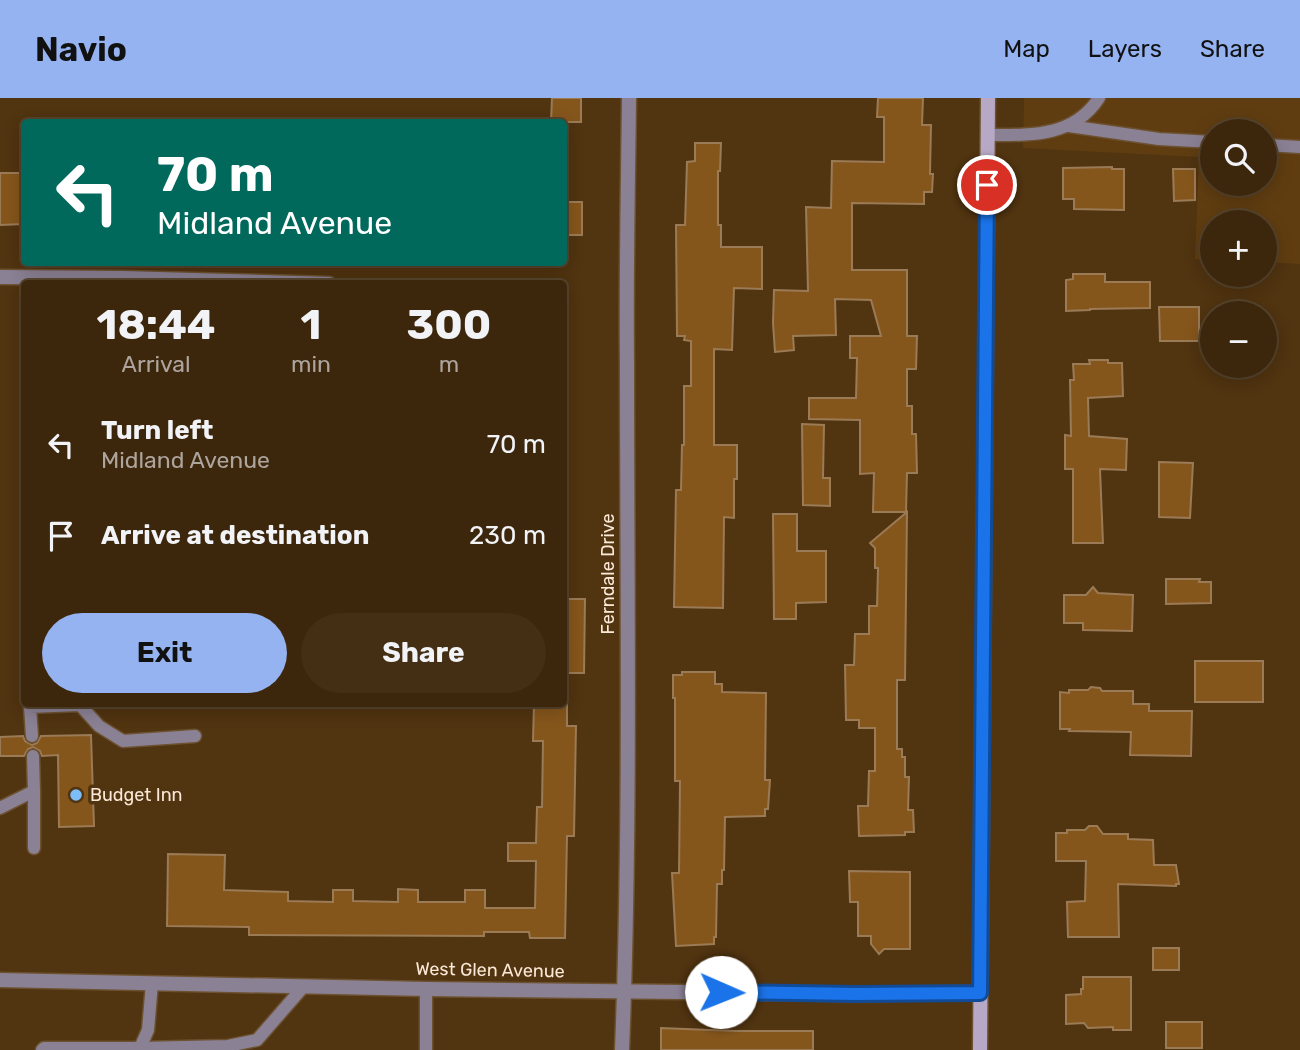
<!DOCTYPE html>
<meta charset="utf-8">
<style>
body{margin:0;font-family:Rubik,sans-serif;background:#442f15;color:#f1f3f6;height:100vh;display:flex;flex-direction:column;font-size:26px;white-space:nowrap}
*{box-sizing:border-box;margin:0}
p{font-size:23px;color:#ada59d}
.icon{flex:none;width:38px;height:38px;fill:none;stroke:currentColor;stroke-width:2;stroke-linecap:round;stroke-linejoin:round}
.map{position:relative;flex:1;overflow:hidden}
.side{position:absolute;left:21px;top:182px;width:546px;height:427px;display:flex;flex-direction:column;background:#3d270c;border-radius:7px;box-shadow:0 4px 18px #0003,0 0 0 2px #56442d}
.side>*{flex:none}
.hud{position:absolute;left:21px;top:21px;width:546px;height:147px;border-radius:7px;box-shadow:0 4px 18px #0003,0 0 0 2px #56442d;background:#00695c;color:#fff;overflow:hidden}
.tools{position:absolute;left:1200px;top:21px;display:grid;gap:14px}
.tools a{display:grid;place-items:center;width:77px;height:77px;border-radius:50%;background:#3d270c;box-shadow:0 4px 18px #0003,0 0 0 2px #56442d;font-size:35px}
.pin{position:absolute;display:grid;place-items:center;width:60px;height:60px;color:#fff;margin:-30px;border:4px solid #fff;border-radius:50%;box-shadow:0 2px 7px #0007}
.me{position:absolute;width:77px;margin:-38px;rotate:91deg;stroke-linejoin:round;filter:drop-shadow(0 0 5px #0008)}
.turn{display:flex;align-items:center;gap:24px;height:147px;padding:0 21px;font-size:32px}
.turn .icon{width:91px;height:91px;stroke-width:2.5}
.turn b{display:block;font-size:49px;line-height:60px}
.eta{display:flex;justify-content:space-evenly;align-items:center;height:119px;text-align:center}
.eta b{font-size:42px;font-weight:700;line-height:49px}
.button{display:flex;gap:14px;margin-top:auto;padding:14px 21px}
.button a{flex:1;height:80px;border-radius:42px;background:#95b2f1;color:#111;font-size:28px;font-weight:700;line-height:80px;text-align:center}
.button a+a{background:#442f15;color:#f1f3f6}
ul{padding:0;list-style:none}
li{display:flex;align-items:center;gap:21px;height:91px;padding:0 21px}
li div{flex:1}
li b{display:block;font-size:26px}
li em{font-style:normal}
header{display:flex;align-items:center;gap:42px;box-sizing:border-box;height:98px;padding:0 35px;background:#95b2f1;color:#111}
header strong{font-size:33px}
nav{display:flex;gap:38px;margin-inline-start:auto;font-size:24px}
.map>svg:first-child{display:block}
.built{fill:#603d11;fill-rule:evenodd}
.building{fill:#85561c;stroke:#9b7a56;stroke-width:2}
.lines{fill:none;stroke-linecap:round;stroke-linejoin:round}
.lane-casing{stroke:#6c5130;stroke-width:15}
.street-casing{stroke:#6c5130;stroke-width:17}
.secondary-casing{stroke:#6c5130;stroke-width:17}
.lane{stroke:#8b8194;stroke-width:12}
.street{stroke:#8b8194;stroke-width:14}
.secondary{stroke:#b7a9c6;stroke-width:14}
.route-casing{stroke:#114b97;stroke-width:18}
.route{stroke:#1a73e8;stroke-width:12}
.poi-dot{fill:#7dbef9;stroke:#513410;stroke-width:2.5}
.labels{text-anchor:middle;stroke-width:7;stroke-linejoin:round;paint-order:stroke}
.street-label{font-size:18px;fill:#fbe8d6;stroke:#513410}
.poi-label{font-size:18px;fill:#fbe8d6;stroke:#513410;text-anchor:start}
</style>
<header>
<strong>Navio</strong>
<nav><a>Map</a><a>Layers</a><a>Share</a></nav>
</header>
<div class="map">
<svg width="1300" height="952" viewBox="0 0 1300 952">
<rect width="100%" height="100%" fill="#513410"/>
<path class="built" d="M1024 0H1300V166L1265 164V124H1213V162L1195 161 1199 59 1023 50ZM1213 33H1265V86H1213Z"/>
<g class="building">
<polygon points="552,0 581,0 581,24 551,24"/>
<polygon points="878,0 923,0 922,27 931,27 930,76 933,76 932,94 924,94 924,106 852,105 852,172 907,172 907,238 917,238 916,271 907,271 907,308 912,308 912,336 916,336 917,375 907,375 906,414 873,414 874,375 860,376 860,322 809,321 809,300 856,300 857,260 850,260 850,238 881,238 871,202 835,201 836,237 793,238 794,252 775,254 773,225 774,192 808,193 806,109 831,110 832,63 884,64 884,19 877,19"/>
<polygon points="695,45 721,45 720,73 718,73 718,127 721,127 721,149 762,149 762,191 734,190 732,252 714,251 714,347 737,347 737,381 734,381 734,420 724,419 723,510 674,509 676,392 681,392 682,347 684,347 684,288 691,288 691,243 684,242 685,238 677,238 676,127 685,127 687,64 695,63"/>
<polygon points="1112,69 1112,71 1124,71 1124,112 1074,111 1074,101 1063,101 1063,70"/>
<polygon points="1173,71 1195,71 1195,102 1174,103"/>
<polygon points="0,75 24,75 24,126 0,127"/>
<rect x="564" y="104" width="18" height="33"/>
<polygon points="1073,176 1105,176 1105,184 1150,184 1150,210 1090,211 1090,212 1066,213 1066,182 1073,181"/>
<polygon points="1159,209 1199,209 1199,243 1160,243"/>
<polygon points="1089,262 1108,262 1108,265 1122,265 1123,298 1088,300 1089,338 1127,341 1126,372 1100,371 1103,445 1073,445 1073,371 1065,371 1065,337 1071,338 1070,282 1074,282 1073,266 1090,266"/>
<polygon points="802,326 824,327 823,380 830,380 830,408 803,407"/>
<polygon points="1159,364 1193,365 1190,420 1159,419"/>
<polygon points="907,414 905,582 897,582 897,651 902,651 902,659 905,659 905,679 909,679 908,712 913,712 914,734 905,734 905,737 859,738 858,708 868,708 869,673 875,673 875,630 859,630 859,622 846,622 845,567 854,567 855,536 869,536 869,508 877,508 878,470 875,470 875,450 870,445"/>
<polygon points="773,416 797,416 797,453 826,453 826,504 796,505 796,521 774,521"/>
<polygon points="1166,481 1200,481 1199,484 1211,484 1211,505 1166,506"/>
<polygon points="1093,489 1098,495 1133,497 1132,533 1083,532 1083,525 1064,525 1064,497 1086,497"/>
<polygon points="564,501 585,501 584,575 564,575"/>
<rect x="1195" y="563" width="68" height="41"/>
<polygon points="682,574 715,574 715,586 722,586 722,594 766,595 765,682 770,682 768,711 765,711 765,718 725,719 724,772 722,772 722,786 717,786 716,839 714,839 714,846 676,848 672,775 679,775 680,683 675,683 675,600 673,600 673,577 682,577"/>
<polygon points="1091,589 1100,590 1102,593 1133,593 1133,606 1149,606 1149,613 1192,613 1191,658 1130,657 1131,634 1069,633 1070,631 1060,631 1060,594 1069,595 1069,592 1088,592"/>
<polygon points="534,606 567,607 567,628 576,628 574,738 567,738 565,840 530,840 529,834 484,834 484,838 249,837 249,829 167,828 168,756 225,757 224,792 288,794 288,803 333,804 333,792 353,792 353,803 398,804 398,791 418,792 418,804 465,804 465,792 485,792 485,810 535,810 536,763 508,763 508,745 536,745 537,709 542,709 543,643 533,643"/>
<polygon points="91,637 94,728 59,729 58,657 42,658 40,653 33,649 28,651 24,658 0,658 0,639 23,638 25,643 32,647 37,645 41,638"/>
<polygon points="1089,728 1097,728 1103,736 1128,736 1128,741 1153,742 1154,767 1176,767 1179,786 1176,786 1176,788 1118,786 1119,839 1068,839 1067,804 1085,803 1086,763 1056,763 1056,735 1067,735 1067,732 1085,732"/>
<polygon points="849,773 910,774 910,851 884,851 879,856 871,846 871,838 858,838 858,804 850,804"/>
<rect x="1153" y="850" width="26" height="22"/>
<polygon points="1083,879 1131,879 1131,932 1113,932 1113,929 1088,930 1084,925 1066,926 1066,897 1081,896 1081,891 1083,891"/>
<rect x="1166" y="924" width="36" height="26"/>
<polygon points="661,930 735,933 813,933 813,952 661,952"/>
</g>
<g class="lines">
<defs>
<g id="lane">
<polyline points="1069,28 1159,41 1213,44"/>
<path d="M987 37C1029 37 1073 40 1099 0"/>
<polyline points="1265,47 1300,49"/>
<polyline points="32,638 30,609 80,607 99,628 123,643 195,638"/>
<polyline points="34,693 34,750"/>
<polyline points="0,710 34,693 33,658"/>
<polyline points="140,950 228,948 257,942 304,888"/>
<polyline points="42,952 44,950 140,950 148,932 152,885"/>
<polyline points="426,952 426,891"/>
</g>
<g id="street">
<polyline points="0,179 123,180 329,186"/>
<polyline points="0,882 426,891 856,896 980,895"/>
<path d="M622 952C631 723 627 494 627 264 626 176 628 88 629 0"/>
</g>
<polyline id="secondary" points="980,952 988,0"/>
</defs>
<use href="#lane" class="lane-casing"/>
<use href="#street" class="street-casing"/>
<use href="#secondary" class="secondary-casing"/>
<use href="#lane" class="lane"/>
<use href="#street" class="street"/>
<use href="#secondary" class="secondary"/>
</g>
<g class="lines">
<defs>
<polyline id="route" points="721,894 856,896 980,895 987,87"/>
</defs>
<use href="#route" class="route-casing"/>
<use href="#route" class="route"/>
</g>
<circle class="poi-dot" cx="76" cy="697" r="7"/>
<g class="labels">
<g class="street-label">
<text transform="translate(608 476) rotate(-90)" y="6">Ferndale Drive</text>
<text transform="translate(490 872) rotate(1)" y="6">West Glen Avenue</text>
</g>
<g class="poi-label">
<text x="90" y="703">Budget Inn</text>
</g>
</g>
</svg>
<div class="tools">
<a><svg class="icon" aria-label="search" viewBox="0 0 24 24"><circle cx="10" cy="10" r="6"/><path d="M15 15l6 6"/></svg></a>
<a>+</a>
<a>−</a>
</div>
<div class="pin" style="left:987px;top:87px;background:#d93025"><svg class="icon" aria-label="arrive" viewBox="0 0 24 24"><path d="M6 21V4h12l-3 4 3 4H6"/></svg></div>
<svg class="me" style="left:721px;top:894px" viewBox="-20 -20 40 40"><circle r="19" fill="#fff"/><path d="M0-13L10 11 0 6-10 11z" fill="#1a73e8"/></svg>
<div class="hud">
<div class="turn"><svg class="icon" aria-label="left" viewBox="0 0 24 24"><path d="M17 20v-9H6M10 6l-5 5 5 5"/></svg><div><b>70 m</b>Midland Avenue</div></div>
</div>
<section class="side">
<div class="eta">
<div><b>18:44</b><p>Arrival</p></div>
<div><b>1</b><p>min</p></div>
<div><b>300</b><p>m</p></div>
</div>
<ul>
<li><svg class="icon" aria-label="left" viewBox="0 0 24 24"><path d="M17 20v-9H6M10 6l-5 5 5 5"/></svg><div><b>Turn left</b><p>Midland Avenue</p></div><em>70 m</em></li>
<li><svg class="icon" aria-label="arrive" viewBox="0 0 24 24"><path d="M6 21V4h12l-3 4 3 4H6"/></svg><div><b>Arrive at destination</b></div><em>230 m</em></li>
</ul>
<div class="button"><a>Exit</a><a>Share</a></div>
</section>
</div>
